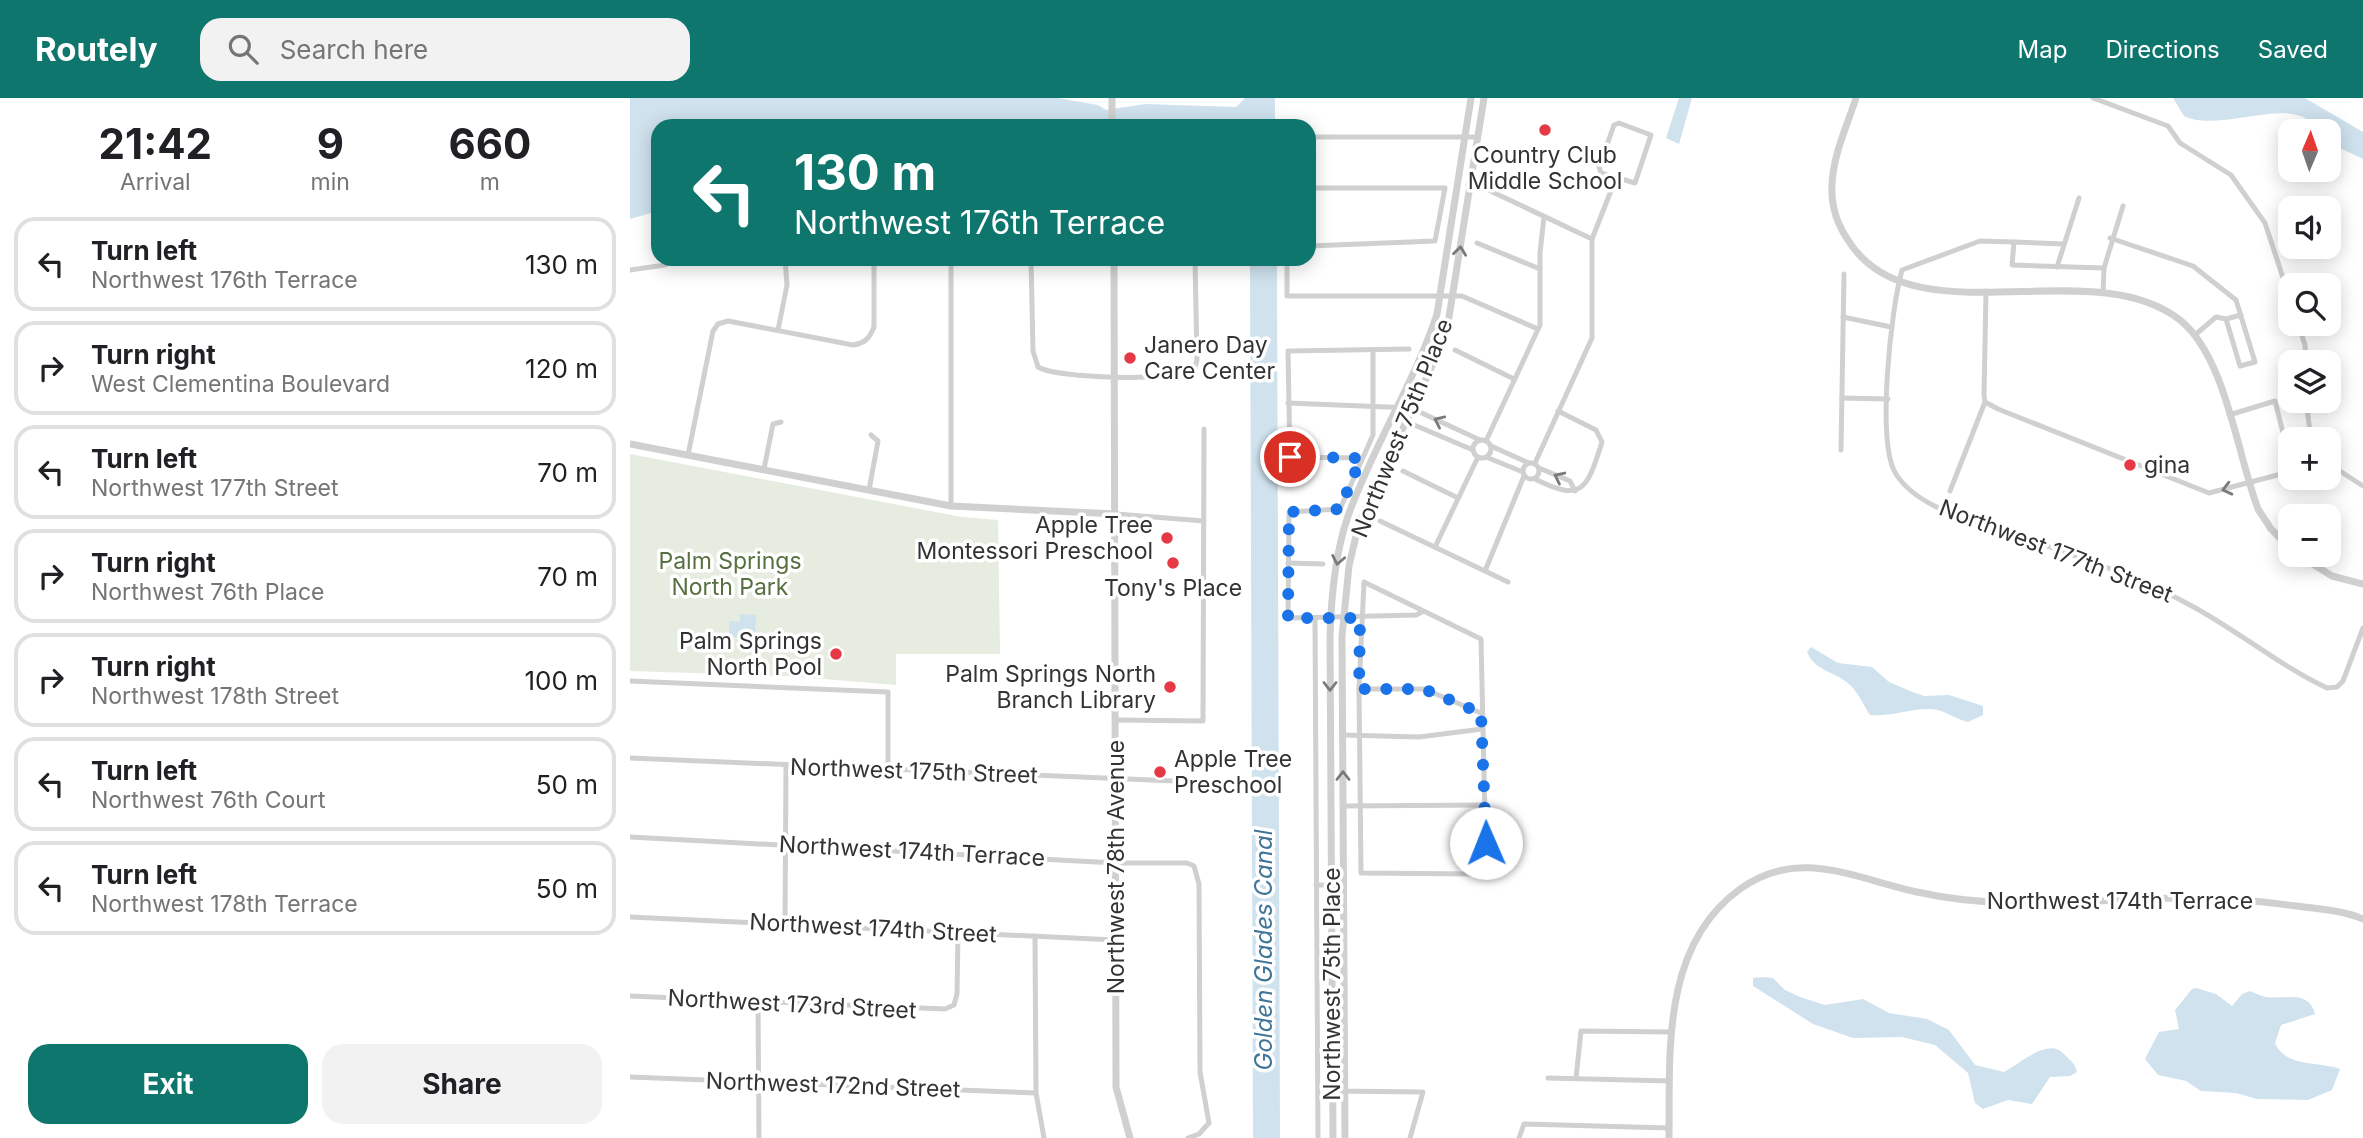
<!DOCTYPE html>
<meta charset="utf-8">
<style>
body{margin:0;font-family:Inter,sans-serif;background:#f2f2f2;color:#202124;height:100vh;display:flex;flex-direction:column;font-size:26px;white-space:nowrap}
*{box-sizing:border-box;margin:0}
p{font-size:23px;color:#757577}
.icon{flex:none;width:38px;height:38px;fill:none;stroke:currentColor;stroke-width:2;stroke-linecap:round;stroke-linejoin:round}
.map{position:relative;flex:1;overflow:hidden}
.sheet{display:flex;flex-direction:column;background:#fff;width:630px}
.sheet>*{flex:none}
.hud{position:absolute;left:21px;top:21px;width:665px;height:147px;border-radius:21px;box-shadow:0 4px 18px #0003;background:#0f766e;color:#fff;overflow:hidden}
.needle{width:46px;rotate:2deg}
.buttons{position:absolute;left:1648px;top:21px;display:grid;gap:14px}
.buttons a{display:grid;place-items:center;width:63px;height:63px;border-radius:14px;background:#fff;box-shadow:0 4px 18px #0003;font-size:35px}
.pin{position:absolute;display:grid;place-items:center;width:60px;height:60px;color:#fff;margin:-30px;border:4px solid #fff;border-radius:50%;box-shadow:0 2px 7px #0007}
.me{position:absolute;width:77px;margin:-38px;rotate:359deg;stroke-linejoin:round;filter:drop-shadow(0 0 5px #0008)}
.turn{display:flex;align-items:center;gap:24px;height:147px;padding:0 28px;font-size:32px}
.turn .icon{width:91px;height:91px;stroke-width:2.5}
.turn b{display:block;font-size:49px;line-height:60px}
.eta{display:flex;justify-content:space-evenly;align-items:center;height:119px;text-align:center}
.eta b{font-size:42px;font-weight:700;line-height:49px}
.action{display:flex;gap:14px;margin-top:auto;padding:14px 28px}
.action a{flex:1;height:80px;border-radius:21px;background:#0f766e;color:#fff;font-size:28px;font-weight:700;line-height:80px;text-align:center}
.action a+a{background:#f2f2f2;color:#202124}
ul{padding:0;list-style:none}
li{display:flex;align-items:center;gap:21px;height:94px;margin:0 14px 10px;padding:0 14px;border:4px solid #e0e0e0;border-radius:21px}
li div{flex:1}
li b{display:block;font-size:26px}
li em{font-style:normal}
header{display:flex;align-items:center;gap:42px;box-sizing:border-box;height:98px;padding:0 35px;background:#0f766e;color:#fff}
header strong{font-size:33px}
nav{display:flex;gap:38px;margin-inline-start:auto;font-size:24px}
.search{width:490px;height:63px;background:#f2f2f2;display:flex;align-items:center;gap:18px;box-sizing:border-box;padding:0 24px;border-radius:21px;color:#757577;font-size:26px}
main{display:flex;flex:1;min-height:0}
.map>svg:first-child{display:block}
.green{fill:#e6ecdf}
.water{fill:#cfe2ee}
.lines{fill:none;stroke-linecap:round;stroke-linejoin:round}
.minor{stroke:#d0d0d0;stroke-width:5}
.tertiary{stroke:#d0d0d0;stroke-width:7}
.oneway{stroke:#7a7a7a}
.route{stroke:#1a73e8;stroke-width:12;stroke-dasharray:0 21.6}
.poi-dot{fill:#e63946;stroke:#fff;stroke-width:2.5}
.labels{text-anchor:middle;stroke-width:7;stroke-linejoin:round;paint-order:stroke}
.poi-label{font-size:23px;fill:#333;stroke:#fff;text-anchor:start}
.street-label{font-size:23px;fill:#333;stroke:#fff}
.park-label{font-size:23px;fill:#56703f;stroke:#fff}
.water-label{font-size:24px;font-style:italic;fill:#3f7597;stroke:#fff}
</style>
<header>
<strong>Routely</strong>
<div class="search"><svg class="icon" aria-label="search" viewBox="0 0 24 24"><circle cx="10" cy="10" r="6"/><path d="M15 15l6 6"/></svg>Search here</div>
<nav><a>Map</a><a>Directions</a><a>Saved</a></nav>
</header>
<main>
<section class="sheet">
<div class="eta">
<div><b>21:42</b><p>Arrival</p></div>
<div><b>9</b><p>min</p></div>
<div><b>660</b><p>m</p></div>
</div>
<ul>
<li><svg class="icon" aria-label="left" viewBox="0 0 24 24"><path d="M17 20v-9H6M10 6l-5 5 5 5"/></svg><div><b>Turn left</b><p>Northwest 176th Terrace</p></div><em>130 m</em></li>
<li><svg class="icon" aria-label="right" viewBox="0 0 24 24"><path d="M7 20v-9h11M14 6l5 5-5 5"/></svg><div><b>Turn right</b><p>West Clementina Boulevard</p></div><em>120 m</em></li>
<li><svg class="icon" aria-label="left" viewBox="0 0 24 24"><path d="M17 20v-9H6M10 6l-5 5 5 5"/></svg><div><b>Turn left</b><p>Northwest 177th Street</p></div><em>70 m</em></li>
<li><svg class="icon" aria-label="right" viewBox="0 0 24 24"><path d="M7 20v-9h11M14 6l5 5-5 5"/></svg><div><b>Turn right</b><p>Northwest 76th Place</p></div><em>70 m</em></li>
<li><svg class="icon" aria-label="right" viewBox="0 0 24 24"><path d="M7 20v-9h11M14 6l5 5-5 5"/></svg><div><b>Turn right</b><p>Northwest 178th Street</p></div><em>100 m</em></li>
<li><svg class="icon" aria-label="left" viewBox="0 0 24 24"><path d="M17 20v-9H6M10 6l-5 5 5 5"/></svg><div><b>Turn left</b><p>Northwest 76th Court</p></div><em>50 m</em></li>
<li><svg class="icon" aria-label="left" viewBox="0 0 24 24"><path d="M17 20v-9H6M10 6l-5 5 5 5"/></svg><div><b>Turn left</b><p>Northwest 178th Terrace</p></div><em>50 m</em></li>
</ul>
<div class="action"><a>Exit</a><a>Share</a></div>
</section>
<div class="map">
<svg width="1733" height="1040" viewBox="0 0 1733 1040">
<rect width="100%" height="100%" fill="#fff"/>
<polygon class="green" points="0,356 332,419 368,422 370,556 266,556 266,587 158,578 0,573"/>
<g class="water">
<polygon points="0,0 428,0 468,7 476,12 515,6 606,9 615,0 645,0 645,28 503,28 489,22 455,28 243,24 225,28 28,28 28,113 0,121"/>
<polygon points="1049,0 1062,0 1049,46 1036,40"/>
<path d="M1543 0H1675L1733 34V61L1699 45V33H1682L1681 24C1655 0 1587 35 1554 18Z"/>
<polygon points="620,161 647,161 647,179 650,1040 623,1040"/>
<polygon points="110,516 126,517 125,540 99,539 99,523 110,524"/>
<path d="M1181 549 1208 565 1242 569 1259 584 1280 593 1294 598 1319 597 1353 608V617L1338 624C1324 621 1316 612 1301 611 1280 610 1262 619 1240 617 1234 608 1229 596 1221 588 1208 574 1185 574 1177 554Z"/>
<path d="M1133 879 1143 880 1155 892 1170 899 1195 907 1233 901 1259 915 1297 921 1319 932 1345 967 1374 974C1391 965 1418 939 1434 956 1441 963 1445 965 1447 974L1440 978 1420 979 1402 1006 1378 1002 1353 1011 1345 1005 1338 975 1305 947 1272 939 1223 940 1183 926 1123 888V880Z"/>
<path d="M1566 890 1586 896 1602 908 1612 896 1620 893C1626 895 1630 898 1636 899 1653 902 1679 891 1685 916L1651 927 1645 945C1656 970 1689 963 1710 971L1702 992 1678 1002 1627 1001 1606 995 1571 993 1556 983 1528 977 1515 961 1529 934 1549 931 1545 912 1562 891Z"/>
</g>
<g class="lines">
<g class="minor">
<polyline points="1463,0 1538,28 1550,45 1601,77 1635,125 1661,204"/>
<polygon points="989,25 1021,37 1005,85 971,75 969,69 984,27"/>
<polyline points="679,39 848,39"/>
<polyline points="838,87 854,90 962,141"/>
<polyline points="679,90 815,90 805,143 679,148"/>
<polyline points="1480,140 1563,168 1606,202 1625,264 1610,268 1596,221"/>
<polyline points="1384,144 1434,146"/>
<polyline points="847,145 910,171"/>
<path d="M401 161 403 253 408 269C428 281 542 283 564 273L567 262 565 161"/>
<polyline points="657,161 657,198 832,198 908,231"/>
<polyline points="1427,169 1449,100"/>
<path d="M1474 170 1382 167 1384 144 1350 143 1272 172C1261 210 1246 345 1266 376 1289 412 1344 422 1382 436 1442 457 1504 476 1560 507 1607 532 1650 568 1697 590L1707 589 1713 583 1733 530"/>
<polyline points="0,172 35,167 48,161"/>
<polyline points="1356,193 1354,297 1355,304 1368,311 1579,395 1655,375 1659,359 1645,303 1599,317"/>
<polyline points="1473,195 1474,170 1493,108"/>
<polyline points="1213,219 1261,229"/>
<polyline points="1668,226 1675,247 1676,264"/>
<polyline points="148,232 157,187 155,161"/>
<polyline points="1565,237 1586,219 1596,221 1611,217"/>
<polyline points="825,252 884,281"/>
<polyline points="743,253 743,337 710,411 659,414 658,520 786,517 792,514"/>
<polyline points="1212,300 1258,301"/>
<polyline points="1676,303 1681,341"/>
<polyline points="658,305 781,310 850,342"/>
<polyline points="767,310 775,323 843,352"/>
<circle cx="852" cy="351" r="9"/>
<polyline points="856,343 910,227 910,155 914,119"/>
<polyline points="861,348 899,365"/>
<polyline points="1211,352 1214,176"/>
<path d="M58 357 83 233 88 226 98 223 223 247C235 245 239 241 244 229V161"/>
<polyline points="856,359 893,374"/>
<polyline points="731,360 660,359 658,253 779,251"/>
<circle cx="901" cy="373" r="8"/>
<polyline points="905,365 962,240 962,141 986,80"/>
<polyline points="1699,366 1733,388"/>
<polyline points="909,370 940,383 945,393"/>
<polyline points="134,371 143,326 151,324"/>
<polyline points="773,373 828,400"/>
<path d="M905 381C953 405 957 391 972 344L966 332 928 313"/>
<polyline points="239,392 248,343 241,337"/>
<polyline points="1320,393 1355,304"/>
<polyline points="321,408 321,161"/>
<polyline points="486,416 574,423"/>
<polyline points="750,423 878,484"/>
<polyline points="805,449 848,359"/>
<polyline points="658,465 693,466"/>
<polyline points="855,473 894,378"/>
<polygon points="734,484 851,541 856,765 854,773 846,776 731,775 729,591"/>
<polyline points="685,521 688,1040"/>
<polyline points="0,583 258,594 258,671"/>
<polyline points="729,591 794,591 851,615"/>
<polyline points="487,622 573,623 574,331"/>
<polyline points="713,637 789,639 852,631"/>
<polyline points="0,660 568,684"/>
<polyline points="713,708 855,707"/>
<polyline points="0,739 486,765 557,765 564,768 569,786 570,974 579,1025 569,1036 558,1040"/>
<polyline points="686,787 714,787"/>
<polyline points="0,819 485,842"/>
<polyline points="155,825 156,668"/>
<polyline points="405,838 406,995 414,1040"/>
<polyline points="0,898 315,911 324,907 327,896 328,835"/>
<polyline points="128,905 129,1040"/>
<polyline points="0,979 406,995"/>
<polyline points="918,980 1040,983"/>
<polyline points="946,980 951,933 1041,934"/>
<polyline points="702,993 793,994 780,1040"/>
<polyline points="889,1040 894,1026 1039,1030"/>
</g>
<g class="tertiary">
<polyline points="482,0 482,28"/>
<path d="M1226 0C1217 28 1203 57 1202 87 1201 106 1207 126 1218 142 1281 244 1462 152 1550 222 1596 259 1607 356 1628 411L1641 431 1661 451"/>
<polyline points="484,161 486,989 500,1040"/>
<polyline points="0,346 321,408 486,416"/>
<polyline points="1668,457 1702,478 1733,486"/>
<path d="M703 1040 700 540C701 499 705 456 718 418 743 348 784 286 807 216L841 0"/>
<polyline points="715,1040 712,538 719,468 729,425 808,255 819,219 854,0"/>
<path d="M1039 1040C1040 955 1031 848 1110 791 1168 749 1224 780 1287 794 1376 814 1460 801 1550 800 1588 799 1628 803 1666 808 1687 811 1712 812 1733 821"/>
</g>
</g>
<defs><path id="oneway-chevron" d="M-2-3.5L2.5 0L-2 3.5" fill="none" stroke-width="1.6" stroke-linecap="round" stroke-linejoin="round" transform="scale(1.75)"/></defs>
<g class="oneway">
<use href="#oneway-chevron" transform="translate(830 153) rotate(-83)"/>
<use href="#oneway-chevron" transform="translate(809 323) rotate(-155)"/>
<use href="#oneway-chevron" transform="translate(929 379) rotate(-154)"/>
<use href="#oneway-chevron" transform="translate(1597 391) rotate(166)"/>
<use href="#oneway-chevron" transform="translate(708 462) rotate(101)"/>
<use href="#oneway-chevron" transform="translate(700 588) rotate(90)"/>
<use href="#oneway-chevron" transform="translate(713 678) rotate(-90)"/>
</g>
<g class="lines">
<polyline class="route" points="660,359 731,360 710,411 659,414 658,520 730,520 729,591 794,591 851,615 856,745"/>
</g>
<g class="poi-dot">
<circle cx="915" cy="32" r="7"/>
<circle cx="500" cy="260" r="7"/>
<circle cx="1500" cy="367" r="7"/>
<circle cx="537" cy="440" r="7"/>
<circle cx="543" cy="465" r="7"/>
<circle cx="206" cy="556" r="7"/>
<circle cx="540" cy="589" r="7"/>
<circle cx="530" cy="674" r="7"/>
</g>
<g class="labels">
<g class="poi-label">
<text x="915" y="65" text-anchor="middle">Country Club<tspan x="915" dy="26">Middle School</tspan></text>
<text x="514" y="255">Janero Day<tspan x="514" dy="26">Care Center</tspan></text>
<text x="1514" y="375">gina</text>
<text x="523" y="435" text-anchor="end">Apple Tree<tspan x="523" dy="26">Montessori Preschool</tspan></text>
<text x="543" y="498" text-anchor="middle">Tony's Place</text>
<text x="192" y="551" text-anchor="end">Palm Springs<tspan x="192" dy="26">North Pool</tspan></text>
<text x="526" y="584" text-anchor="end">Palm Springs North<tspan x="526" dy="26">Branch Library</tspan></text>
<text x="544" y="669">Apple Tree<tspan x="544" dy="26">Preschool</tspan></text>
</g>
<g class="street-label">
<text transform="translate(772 330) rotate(-68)" y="8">Northwest 75th Place</text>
<text transform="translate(1426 453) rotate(21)" y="8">Northwest 177th Street</text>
<text transform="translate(284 673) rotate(2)" y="8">Northwest 175th Street</text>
<text transform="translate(282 753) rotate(3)" y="8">Northwest 174th Terrace</text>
<text transform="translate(486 769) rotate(-90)" y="8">Northwest 78th Avenue</text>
<text x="1490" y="811">Northwest 174th Terrace</text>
<text transform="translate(243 830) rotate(3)" y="8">Northwest 174th Street</text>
<text transform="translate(702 886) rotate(-90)" y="8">Northwest 75th Place</text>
<text transform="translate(162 906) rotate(3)" y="8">Northwest 173rd Street</text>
<text transform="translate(203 987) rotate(2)" y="8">Northwest 172nd Street</text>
</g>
<g class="park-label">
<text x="100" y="471">Palm Springs<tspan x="100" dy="26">North Park</tspan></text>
</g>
<g class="water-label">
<text transform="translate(634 852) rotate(-90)" y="8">Golden Glades Canal</text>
</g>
</g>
</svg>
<div class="buttons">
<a><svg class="needle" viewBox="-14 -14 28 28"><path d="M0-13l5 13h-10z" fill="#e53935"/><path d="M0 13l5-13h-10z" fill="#757577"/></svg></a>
<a><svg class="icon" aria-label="sound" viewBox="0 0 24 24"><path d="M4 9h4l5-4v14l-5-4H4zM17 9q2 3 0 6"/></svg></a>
<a><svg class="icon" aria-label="search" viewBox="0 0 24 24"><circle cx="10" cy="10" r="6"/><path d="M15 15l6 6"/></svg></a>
<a><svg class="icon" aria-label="layers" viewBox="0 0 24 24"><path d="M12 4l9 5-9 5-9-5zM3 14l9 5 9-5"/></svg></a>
<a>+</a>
<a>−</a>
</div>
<div class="pin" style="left:660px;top:359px;background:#d93025"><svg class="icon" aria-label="arrive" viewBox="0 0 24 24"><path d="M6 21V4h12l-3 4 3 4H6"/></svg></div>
<svg class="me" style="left:856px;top:745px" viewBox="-20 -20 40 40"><circle r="19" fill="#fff"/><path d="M0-13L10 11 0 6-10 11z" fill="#1a73e8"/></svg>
<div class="hud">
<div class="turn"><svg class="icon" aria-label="left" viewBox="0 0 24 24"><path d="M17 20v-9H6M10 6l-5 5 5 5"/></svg><div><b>130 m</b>Northwest 176th Terrace</div></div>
</div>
</div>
</main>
